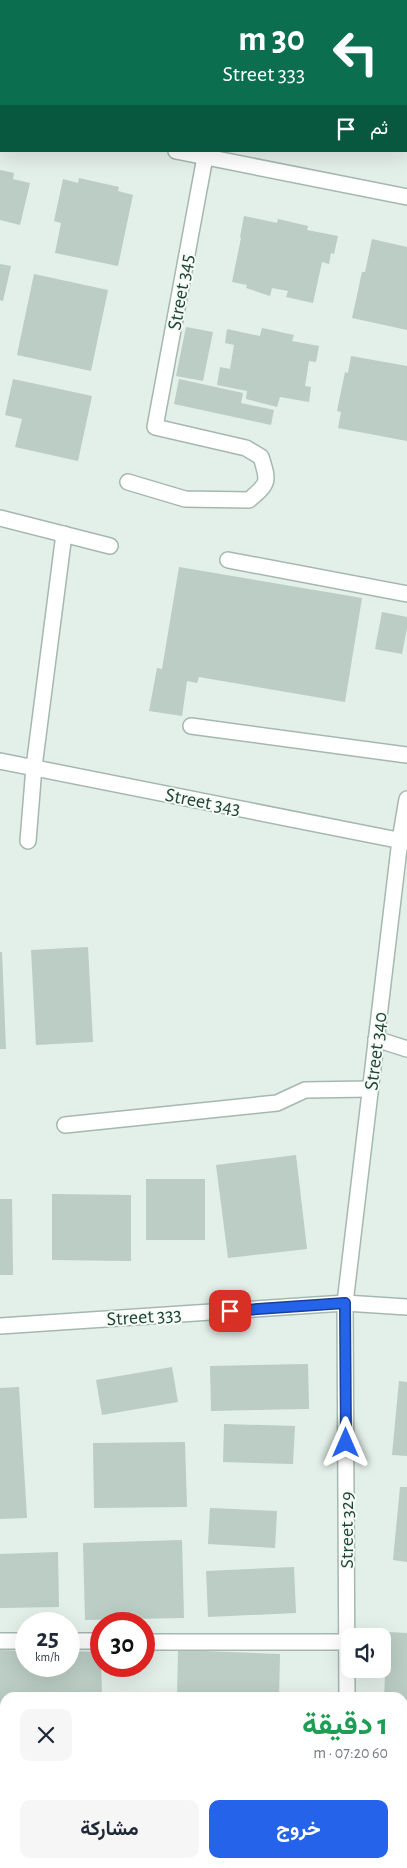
<!DOCTYPE html>
<html lang="ar">
<meta charset="utf-8">
<style>
body{margin:0;font-family:"Alegreya Sans",Vazirmatn,sans-serif;background:#f6f6f7;color:#1f2937;direction:rtl;height:100vh;display:flex;flex-direction:column;font-size:19px;white-space:nowrap}
*{box-sizing:border-box;margin:0}
p{font-size:16px;color:#747a83}
.icon{flex:none;width:28px;height:28px;fill:none;stroke:currentColor;stroke-width:2;stroke-linecap:round;stroke-linejoin:round}
.map{position:relative;flex:1;overflow:hidden;direction:ltr}
.details{position:absolute;left:0px;top:1692px;width:408px;height:176px;display:flex;flex-direction:column;background:#fff;border-radius:15px 15px 0 0;box-shadow:0 5px 20px #0002;direction:rtl}
.details>*{flex:none}
.hud{position:absolute;left:0px;top:0px;width:408px;height:152px;box-shadow:0 5px 20px #0002;direction:rtl;background:#0b6e4f;color:#fff;overflow:hidden}
.fabs{position:absolute;left:341px;top:1628px;display:grid;gap:10px}
.fabs a{display:grid;place-items:center;width:50px;height:50px;border-radius:10px;background:#fff;box-shadow:0 5px 20px #0002;font-size:25px}
.speed{position:absolute;left:15px;top:1612px;display:flex;gap:10px;font-size:25px;font-weight:700;text-align:center}
.speed>*{display:grid;place-content:center;width:65px;height:65px;border-radius:50%;background:#fff;box-shadow:0 5px 20px #0002;line-height:1}
.speed small{font-size:12px;font-weight:400}
.speed .limit{border:8px solid #d22;background:#fff;color:#111}
.pin{position:absolute;display:grid;place-items:center;width:42px;height:42px;color:#fff;margin:-21px;border-radius:10px;box-shadow:0 2px 8px #0006}
.me{position:absolute;width:55px;margin:-28px;rotate:0deg;stroke-linejoin:round;filter:drop-shadow(0 0 4px #0008)}
.turn{display:flex;align-items:center;gap:18px;height:105px;padding:0 20px;font-size:22px}
.turn .icon{width:65px;height:65px;stroke-width:2.5}
.turn b{display:block;font-size:35px;line-height:42px}
.then{display:flex;align-items:center;height:48px;padding:0 20px;background:#0003;gap:10px;font-size:19px}
.round{display:grid;place-items:center;flex:none;width:52px;height:52px;border-radius:10px;background:#f6f6f7}
.summary{display:flex;align-items:center;justify-content:space-between;height:85px;padding:0 20px}
h1{font-size:30px;font-weight:700;line-height:38px;color:#1e9e55}
.button{display:flex;gap:10px;margin-top:auto;padding:10px 20px}
.button a{flex:1;height:58px;border-radius:10px;background:#2563eb;color:#fff;font-size:20px;font-weight:700;line-height:58px;text-align:center}
.button a+a{background:#f6f6f7;color:#1f2937}
.map>svg:first-child{display:block}
.building{fill:#bbcdc4}
.lines{fill:none;stroke-linecap:round;stroke-linejoin:round}
.minor-casing{stroke:#a5b8b0;stroke-width:18}
.minor{stroke:#fff;stroke-width:15}
.route-casing{stroke:#184099;stroke-width:12}
.route{stroke:#2563eb;stroke-width:9}
.labels{text-anchor:middle;stroke-width:4;stroke-linejoin:round;paint-order:stroke}
.street-label{font-size:20px;fill:#204337;stroke:#f5fbf7}
</style>
<div class="map">
<svg width="407" height="1868" viewBox="0 0 407 1868">
<rect width="100%" height="100%" fill="#e3efe9"/>
<g class="building">
<polygon points="0,170 14,173 13,179 30,183 20,225 0,220"/>
<polygon points="79,178 119,187 118,191 133,195 118,266 55,253 61,223 54,221 63,179 78,183"/>
<polygon points="244,216 277,223 278,219 308,226 307,230 338,236 334,254 331,253 329,264 322,262 313,303 286,297 288,291 272,288 270,296 246,288 247,285 232,282 241,238 240,237"/>
<polygon points="372,239 407,247 407,330 352,318 362,272 365,272"/>
<polygon points="0,264 11,266 3,301 0,300"/>
<polygon points="34,274 108,290 91,371 17,355"/>
<polygon points="186,327 213,332 203,381 176,376"/>
<polygon points="262,328 294,335 292,341 319,346 316,362 309,361 305,386 311,387 309,402 280,397 277,407 246,399 247,391 217,385 220,367 230,369 234,345 225,343 227,329 260,336"/>
<polygon points="351,356 407,366 407,441 338,428 341,412 337,411 345,372 348,373"/>
<polygon points="13,379 92,396 78,461 15,447 22,419 5,415"/>
<polygon points="179,379 243,393 241,403 274,410 271,425 174,404"/>
<polygon points="179,567 362,598 345,702 199,677 197,683 187,681 182,716 149,711 157,668 162,669"/>
<polygon points="382,612 407,617 407,628 402,654 375,649"/>
<polygon points="88,947 93,1042 36,1045 31,950"/>
<polygon points="0,952 2,952 6,1049 0,1049"/>
<polygon points="296,1155 307,1249 228,1258 216,1165"/>
<rect x="146" y="1179" width="59" height="61"/>
<polygon points="52,1194 131,1195 131,1261 52,1260"/>
<polygon points="0,1199 12,1199 13,1275 0,1275"/>
<polygon points="308,1364 309,1409 211,1411 210,1366"/>
<polygon points="172,1367 178,1402 102,1415 96,1380"/>
<polygon points="399,1381 407,1382 407,1456 392,1455"/>
<polygon points="19,1387 27,1518 0,1519 0,1388"/>
<polygon points="224,1424 295,1426 293,1464 223,1462"/>
<polygon points="185,1442 187,1507 94,1508 93,1443"/>
<polygon points="400,1487 407,1487 407,1562 393,1560"/>
<polygon points="210,1508 277,1511 275,1548 208,1544"/>
<polygon points="182,1540 184,1618 85,1620 83,1543"/>
<polygon points="58,1552 59,1607 0,1608 0,1554"/>
<polygon points="294,1567 296,1613 208,1617 206,1571"/>
<polygon points="387,1632 407,1633 407,1721 402,1721 402,1698 384,1698"/>
<polygon points="0,1650 26,1651 26,1666 69,1666 69,1651 101,1652 102,1698 5,1698 5,1721 0,1721"/>
<polygon points="178,1650 280,1654 279,1698 177,1698"/>
<polygon points="402,1743 407,1743 407,1830 402,1829"/>
<polygon points="402,1847 407,1847 407,1868 372,1868 373,1864 402,1864"/>
<rect x="17" y="1864" width="86" height="4"/>
<rect x="192" y="1864" width="107" height="4"/>
</g>
<g class="lines">
<defs>
<g id="minor">
<polyline points="0,116 1,116"/>
<polyline points="176,151 407,197"/>
<path d="M128 482 185 499 249 500C269 483 269 482 261 457L246 448 155 427 205 157"/>
<polyline points="0,518 110,546"/>
<polyline points="228,560 407,594"/>
<polyline points="191,726 407,755"/>
<polyline points="0,761 407,842"/>
<polyline points="28,841 34,767 64,534"/>
<polyline points="376,1039 407,1049"/>
<polyline points="65,1125 277,1103 305,1090 370,1089"/>
<polyline points="0,1326 345,1303 407,1307"/>
<polyline points="0,1641 26,1641"/>
<polyline points="69,1641 101,1641"/>
<polyline points="144,1642 346,1642"/>
<polyline points="347,1698 345,1303 400,840 407,799"/>
<polyline points="348,1864 348,1868"/>
</g>
</defs>
<use href="#minor" class="minor-casing"/>
<use href="#minor" class="minor"/>
</g>
<g class="lines">
<defs>
<polyline id="route" points="230,1311 345,1303 346,1443"/>
</defs>
<use href="#route" class="route-casing"/>
<use href="#route" class="route"/>
</g>
<g class="labels">
<g class="street-label">
<text transform="translate(180 292) rotate(-80)" y="7">Street 345</text>
<text transform="translate(203 801) rotate(11)" y="7">Street 343</text>
<text transform="translate(375 1051) rotate(-83)" y="7">Street 340</text>
<text transform="translate(144 1316) rotate(-4)" y="7">Street 333</text>
<text transform="translate(346 1530) rotate(-90)" y="7">Street 329</text>
</g>
</g>
</svg>
<div class="fabs">
<a><svg class="icon" aria-label="sound" viewBox="0 0 24 24"><path d="M4 9h4l5-4v14l-5-4H4zM17 9q2 3 0 6"/></svg></a>
</div>
<div class="speed"><div>25<small>km/h</small></div><div class="limit">30</div></div>
<div class="pin" style="left:230px;top:1311px;background:#d93025"><svg class="icon" aria-label="arrive" viewBox="0 0 24 24"><path d="M6 21V4h12l-3 4 3 4H6"/></svg></div>
<svg class="me" style="left:346px;top:1443px" viewBox="-20 -20 40 40"><path d="M0-17L14 15 0 8-14 15z" fill="#2563eb" stroke="#fff" stroke-width="4"/></svg>
<div class="hud">
<div class="turn"><svg class="icon" aria-label="left" viewBox="0 0 24 24"><path d="M17 20v-9H6M10 6l-5 5 5 5"/></svg><div><b>30 m</b>Street 333</div></div>
<div class="then">ثم<svg class="icon" aria-label="arrive" viewBox="0 0 24 24"><path d="M6 21V4h12l-3 4 3 4H6"/></svg></div>
</div>
<section class="details">
<div class="summary"><div><h1>1 دقيقة</h1><p>60 m · 07:20</p></div><a class="round"><svg class="icon" aria-label="close" viewBox="0 0 24 24"><path d="M6 6l12 12M18 6L6 18"/></svg></a></div>
<div class="button"><a>خروج</a><a>مشاركة</a></div>
</section>
</div>
